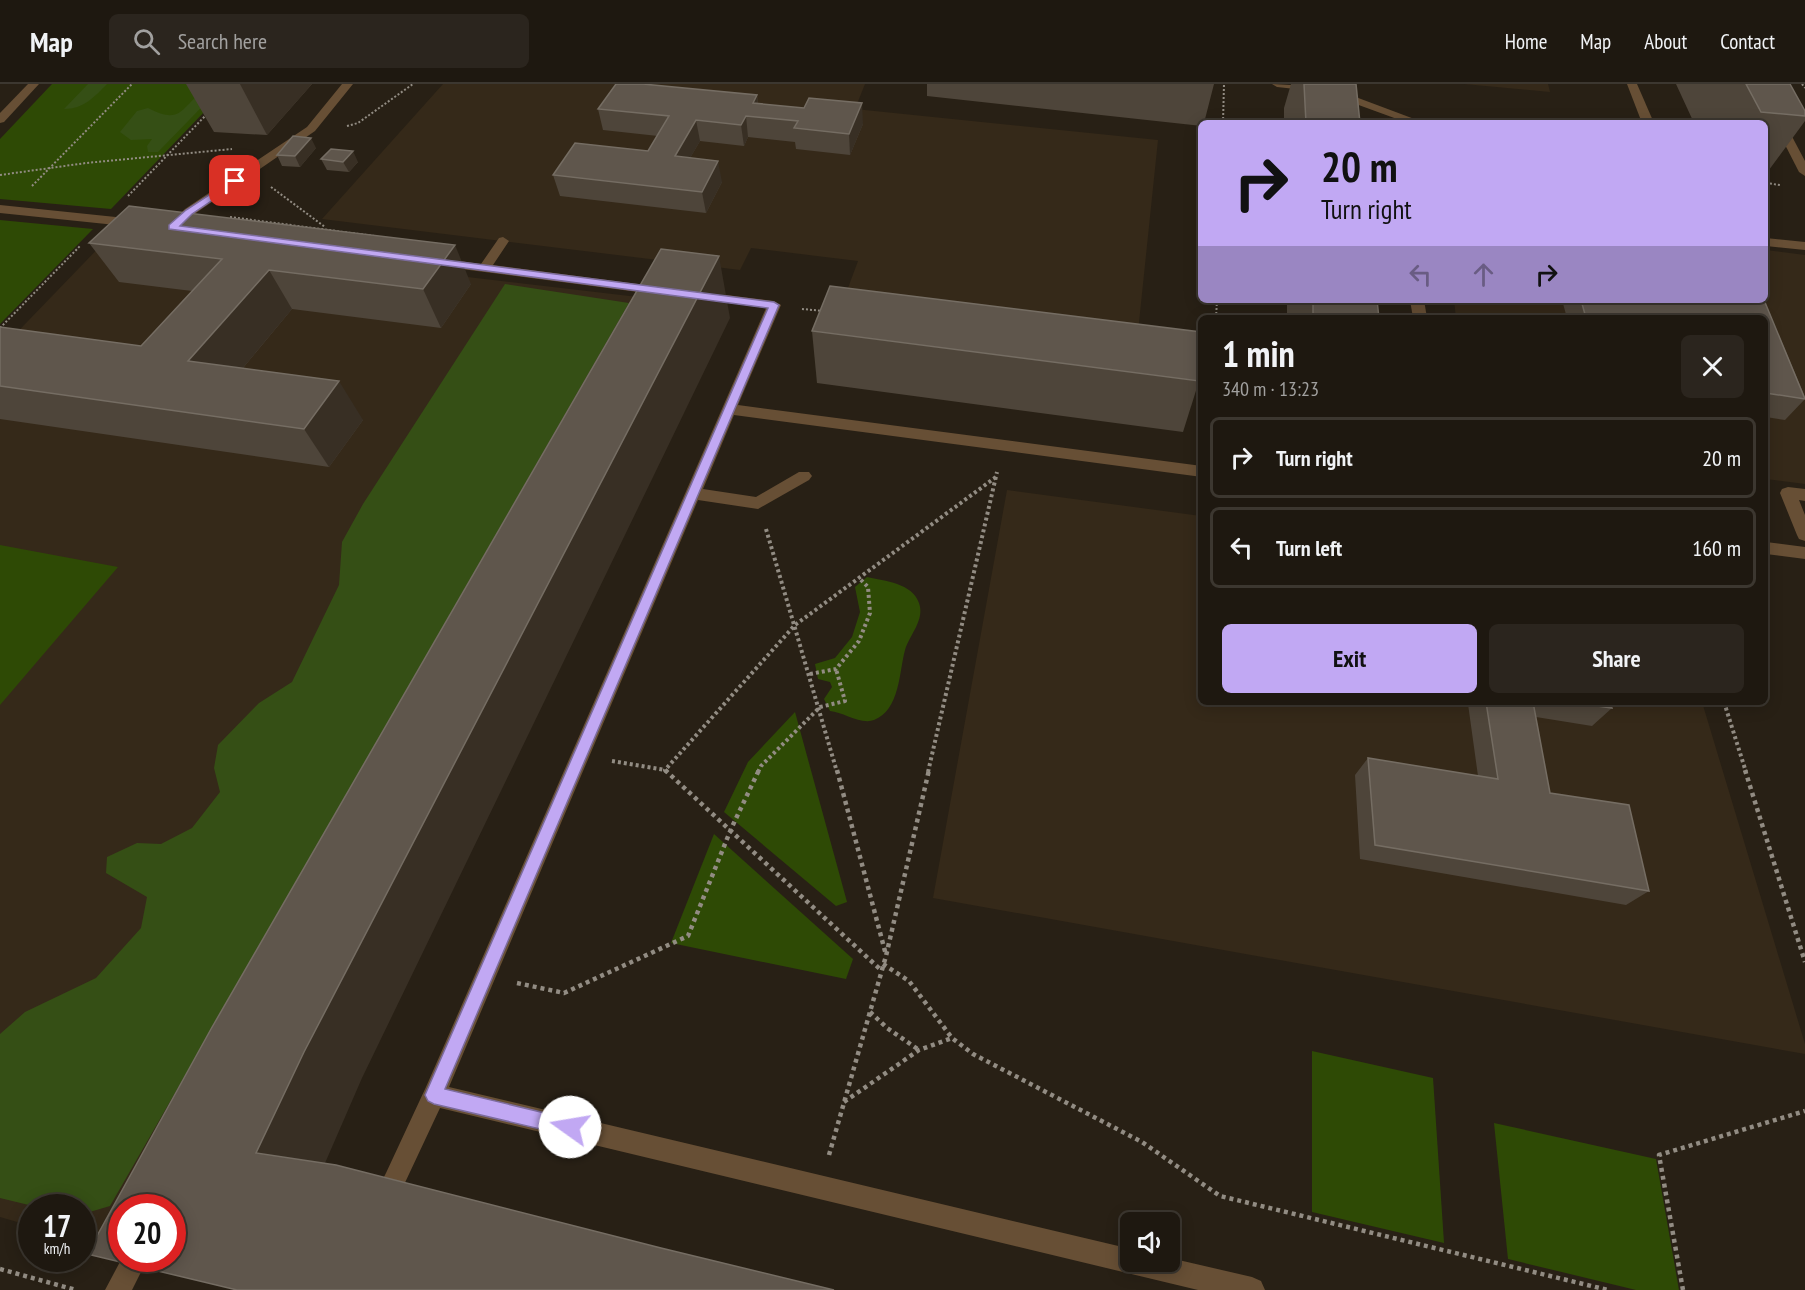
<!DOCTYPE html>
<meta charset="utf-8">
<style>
body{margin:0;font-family:"PT Sans Narrow",sans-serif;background:#2b251e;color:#f1f3f6;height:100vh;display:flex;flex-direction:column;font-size:22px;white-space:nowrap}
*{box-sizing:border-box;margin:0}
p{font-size:20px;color:#a1a09f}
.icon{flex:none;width:33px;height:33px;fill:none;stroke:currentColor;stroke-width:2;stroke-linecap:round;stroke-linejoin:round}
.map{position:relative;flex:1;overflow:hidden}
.side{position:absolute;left:1198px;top:231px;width:570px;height:390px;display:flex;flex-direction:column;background:#1e1810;border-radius:9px;box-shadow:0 3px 15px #0003,0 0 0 2px #3c3730}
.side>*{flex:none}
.hud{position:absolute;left:1198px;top:36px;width:570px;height:183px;border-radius:9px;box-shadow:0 3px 15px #0003,0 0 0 2px #3c3730;background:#c1a8f3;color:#111;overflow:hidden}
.fabs{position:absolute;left:1120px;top:1128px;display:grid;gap:12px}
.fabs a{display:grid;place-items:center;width:60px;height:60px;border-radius:9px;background:#1e1810;box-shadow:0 3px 15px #0003,0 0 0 2px #3c3730;font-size:30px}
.speed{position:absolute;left:18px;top:1110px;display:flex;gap:12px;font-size:30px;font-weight:700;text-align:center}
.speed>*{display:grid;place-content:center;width:78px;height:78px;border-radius:50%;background:#1e1810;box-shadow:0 3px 15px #0003,0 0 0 2px #3c3730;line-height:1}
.speed small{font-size:15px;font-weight:400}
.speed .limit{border:9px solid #d22;background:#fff;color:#111}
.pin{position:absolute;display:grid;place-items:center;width:51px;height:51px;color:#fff;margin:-26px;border-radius:12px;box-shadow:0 3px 9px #0006}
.me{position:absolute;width:66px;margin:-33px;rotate:283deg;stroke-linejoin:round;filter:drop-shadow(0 0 4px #0008)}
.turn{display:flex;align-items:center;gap:21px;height:126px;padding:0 24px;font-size:27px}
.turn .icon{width:78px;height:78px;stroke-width:2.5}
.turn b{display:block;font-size:42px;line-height:51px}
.lanes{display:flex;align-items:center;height:57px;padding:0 24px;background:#0003;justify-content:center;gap:30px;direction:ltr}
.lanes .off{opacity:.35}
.round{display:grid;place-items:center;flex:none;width:63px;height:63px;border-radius:9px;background:#2b251e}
.headline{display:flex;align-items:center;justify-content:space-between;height:102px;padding:0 24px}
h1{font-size:36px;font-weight:800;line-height:45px}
.cta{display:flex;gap:12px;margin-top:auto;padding:12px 24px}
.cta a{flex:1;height:69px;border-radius:9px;background:#c1a8f3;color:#111;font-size:24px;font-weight:800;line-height:69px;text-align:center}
.cta a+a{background:#2b251e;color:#f1f3f6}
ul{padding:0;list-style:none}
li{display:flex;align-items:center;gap:18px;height:81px;margin:0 12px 9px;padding:0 12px;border:3px solid #3c3730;border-radius:9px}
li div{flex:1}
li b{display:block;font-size:22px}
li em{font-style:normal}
header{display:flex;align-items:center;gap:36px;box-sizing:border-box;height:84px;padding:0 30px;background:#1e1810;border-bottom:2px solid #3c3730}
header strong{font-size:28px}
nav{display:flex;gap:33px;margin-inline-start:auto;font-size:21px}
.search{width:420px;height:54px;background:#2b251e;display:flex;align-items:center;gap:15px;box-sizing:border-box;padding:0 21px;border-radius:9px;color:#a1a09f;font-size:22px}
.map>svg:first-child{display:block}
.built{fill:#352919}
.green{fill:#2e4a05}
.forest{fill:#354f15}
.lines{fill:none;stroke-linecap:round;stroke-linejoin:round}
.path-far2{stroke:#928c83;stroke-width:2;stroke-dasharray:2 2;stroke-linecap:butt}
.path-far1{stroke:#928c83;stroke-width:4;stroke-dasharray:3 3;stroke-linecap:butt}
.path{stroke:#928c83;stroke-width:4.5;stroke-dasharray:4 4;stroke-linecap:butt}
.minor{fill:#674f35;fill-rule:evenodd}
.wall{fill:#4e453a}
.shaded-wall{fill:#382f24}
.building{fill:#5f564c;stroke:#756d63;stroke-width:1.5;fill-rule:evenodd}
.route{fill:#c1a8f3;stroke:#7d6d9e;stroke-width:1.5}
</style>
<header>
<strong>Map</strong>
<div class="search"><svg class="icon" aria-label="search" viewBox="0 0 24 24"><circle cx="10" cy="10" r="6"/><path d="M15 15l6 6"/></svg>Search here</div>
<nav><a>Home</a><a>Map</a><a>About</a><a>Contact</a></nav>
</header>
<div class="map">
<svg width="1805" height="1206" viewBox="0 0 1805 1206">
<rect width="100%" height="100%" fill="#282015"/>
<g class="built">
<polygon points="443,0 865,0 855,25 1158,56 1138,248 845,212 858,177 751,164 740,186 322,135"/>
<polygon points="1464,0 1548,0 1550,8"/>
<polygon points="111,151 638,213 102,1160 83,1155 82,1124 32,1124 31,1142 0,1133 0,266"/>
<polygon points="1766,166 1805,171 1805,400 1766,395 1766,234 1456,234 1454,216 1766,216"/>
<polygon points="1007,406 1201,432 1202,618 1702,618 1805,960 1805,970 933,814"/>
</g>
<g class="green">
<polygon points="52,0 231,0 111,125 0,115 0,55"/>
<polygon points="0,136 93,145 0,240"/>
<polygon points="0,461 118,483 0,621"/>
<path d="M867 493C885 497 912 499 919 519 925 536 910 550 905 566 899 588 900 626 874 636 861 641 843 628 830 627L824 615 832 603 830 598 818 595 815 580 835 574 852 553 860 528 855 503Z"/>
<polygon points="795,628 847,818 836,822 724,728 748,678"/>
<polygon points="714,750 853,875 846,895 671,859"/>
<polygon points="1312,967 1433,994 1444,1159 1312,1128"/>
<polygon points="1494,1039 1656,1075 1679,1206 1636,1206 1508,1175"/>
</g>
<g class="forest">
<path d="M88 0H107C94 13 84 25 64 25Z"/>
<path d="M224 0 158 68H148L147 62 152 55 131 56 120 48 137 27 148 24C179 40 180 27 201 8 206 3 216 2 224 0Z"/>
<polygon points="505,200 629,219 110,1122 83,1130 82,1124 37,1123 0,1114 0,950 25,928 96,894 141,844 147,813 106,789 107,773 137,759 161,760 192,744 220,708 214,684 218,661 259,619 292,598 339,501 342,458 363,420"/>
</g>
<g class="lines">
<g class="path-far2">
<polyline points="1802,0 1805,4"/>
<polyline points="1223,39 1224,0"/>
<polyline points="347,42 358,39 413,0"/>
<polyline points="0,91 86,79 232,65"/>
<polyline points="1766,99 1780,101"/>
<polyline points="32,102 132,0"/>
<polyline points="271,103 325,143"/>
<polyline points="128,112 208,29"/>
<polyline points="230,133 374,152"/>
<polyline points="802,225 824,227"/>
<polyline points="1216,234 1217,216"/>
<polyline points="0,244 81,161"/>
</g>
<g class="path-far1">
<polyline points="766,445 837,688"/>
<polyline points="810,590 836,585 859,557 870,529 868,503 859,494"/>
<polyline points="1724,618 1746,688"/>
<polyline points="612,677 665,686"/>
<polyline points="667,688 665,686 795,541 996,393"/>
<polyline points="758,688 761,682 820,623 845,617 836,585"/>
<polyline points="928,688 997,388"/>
</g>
<g class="path">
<polyline points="665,686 882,887"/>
<polyline points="837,686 886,871"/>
<polyline points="1745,686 1805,878"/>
<polyline points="883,880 909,897 952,954 973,970 1142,1058 1220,1112 1608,1206"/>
<polyline points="517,899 564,909 688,852 731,745 759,686"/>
<polyline points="870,928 887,944 919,966"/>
<polyline points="844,1018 919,966 952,954"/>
<polyline points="829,1071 886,872 929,686"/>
<polyline points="0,1185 76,1206"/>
<polyline points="1683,1206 1659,1071 1805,1027"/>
</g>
<g class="minor">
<polygon points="28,0 39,0 4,38 0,39 0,29"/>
<polygon points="342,0 353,0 315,47 193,131 177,146 164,146 162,143 164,140 170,139 185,125 307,43"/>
<polygon points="1272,0 1329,3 1425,39 1408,39 1323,8 1277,3"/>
<polygon points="1627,0 1637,0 1654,39 1642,39"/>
<polygon points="1754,0 1764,0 1805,77 1805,92 1799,88"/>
<polygon points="0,121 135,135 141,139 135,143 0,129"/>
<polygon points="503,153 509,157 493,181 661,203 668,207 661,211 438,182 432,178 438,174 481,180 499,154"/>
<polygon points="1766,154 1805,158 1805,166 1766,162"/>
<polygon points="703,208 774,217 781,221 738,321 1202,382 1202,393 734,331 703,405 756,413 799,388 809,388 812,392 809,396 758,425 698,416 449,1003 1131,1165 1131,1178 1170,1178 1170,1174 1252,1193 1261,1197 1265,1206 1198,1206 440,1024 402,1105 394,1109 386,1105 382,1097 386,1089 426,1003 766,224 698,215 696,212 698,209"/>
<polygon points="1410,216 1424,216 1427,234 1413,234"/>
<polygon points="1788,403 1805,405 1805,417 1799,416 1805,431 1805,457 1799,455 1797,451 1780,409 1782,405"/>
<polygon points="1766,458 1805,463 1805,475 1766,470"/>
<polygon points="122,1174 148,1174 132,1206 105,1206"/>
</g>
</g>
<g class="wall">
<polygon points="186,0 312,0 267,51 214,48"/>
<polygon points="927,0 1214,0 1204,39 1202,39 1202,42 927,12"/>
<polygon points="1291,0 1356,0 1360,39 1284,39 1284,24"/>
<polygon points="1676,0 1790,0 1805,27 1805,37 1766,90 1766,39 1694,39"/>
<polygon points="757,11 758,20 863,40 850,71 796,65 795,58 748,53 744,62 700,57 690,74 722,98 706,129 560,112 553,91 648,67 658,52 603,46 598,25"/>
<polygon points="316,64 300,83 282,82 277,71"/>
<polygon points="321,75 358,78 349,88 327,86"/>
<polygon points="89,159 471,200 441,244 292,225 243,284 363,336 329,383 0,335 0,243 141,262 192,207 119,198"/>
<polygon points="1287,216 1377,216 1379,234 1287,234"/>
<polygon points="1562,216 1764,216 1805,313 1805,315 1785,336 1766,333 1766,234 1567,234"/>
<polygon points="812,247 1199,297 1183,348 817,299"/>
<polygon points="1454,618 1610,618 1612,624 1592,642 1536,633 1550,709 1649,807 1626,821 1360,775 1355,691 1368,674 1478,692 1468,620"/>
</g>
<g class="shaded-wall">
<polygon points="240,0 312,0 267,51"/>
<polygon points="757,11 759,32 753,19"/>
<polygon points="862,19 863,40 850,71 849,50"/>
<polygon points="746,32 748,53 744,62 741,41"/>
<polygon points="696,36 700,57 679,93 675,72"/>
<polygon points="311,54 316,64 300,83 295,72"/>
<polygon points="353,67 358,78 349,88 343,78"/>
<polygon points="718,77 722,98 706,129 702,108"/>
<polygon points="455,161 471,200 441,244 423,205"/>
<polygon points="719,172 730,234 362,994 322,1086 256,1069 304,968"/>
<polygon points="269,186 292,225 217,315 188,277"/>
<polygon points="339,297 363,336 329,383 304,345"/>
</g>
<g class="building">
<polygon points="616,0 643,0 757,11 753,19 804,24 809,14 862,19 849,50 794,44 798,37 746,32 741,41 696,36 675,72 718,77 702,108 553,91 575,59 648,67 669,32 598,25"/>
<polygon points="1304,0 1356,0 1360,39 1306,39"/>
<polygon points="1746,0 1790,0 1805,27 1805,32 1761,28"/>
<polygon points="293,52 311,54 295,72 277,71"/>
<polygon points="331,65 353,67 343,78 321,75"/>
<polygon points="129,122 455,161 423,205 269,186 188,277 339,297 304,345 0,302 0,243 141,262 222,175 89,159"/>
<path d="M661 165 719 172 304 968 256 1069 336 1081 661 1164 834 1206H237L87 1170 211 945ZM122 1124H172V1174H122Z"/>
<polygon points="830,202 1201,248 1199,297 812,247"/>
<polygon points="1313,216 1377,216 1379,234 1313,234"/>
<polygon points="1581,216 1764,216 1805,315 1766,309 1766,234 1586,234"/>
<polygon points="1486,618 1533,618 1550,709 1629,721 1649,807 1375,761 1368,674 1498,695"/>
<polygon points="1569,618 1610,618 1612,624"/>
</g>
<polygon class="route" points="235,94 238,95 238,99 192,130 180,142 774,218 779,221 445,1005 570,1035 576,1037 579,1043 576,1050 570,1052 434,1020 428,1017 425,1011 768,224 169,145 169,141 186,126"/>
</svg>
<div class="fabs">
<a><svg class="icon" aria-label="sound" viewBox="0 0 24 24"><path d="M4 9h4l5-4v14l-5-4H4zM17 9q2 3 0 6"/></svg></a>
</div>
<div class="speed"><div>17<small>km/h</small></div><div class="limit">20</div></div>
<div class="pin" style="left:235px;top:97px;background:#d93025"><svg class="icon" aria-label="arrive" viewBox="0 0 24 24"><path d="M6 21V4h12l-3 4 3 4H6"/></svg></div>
<svg class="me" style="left:570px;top:1043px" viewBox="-20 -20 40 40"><circle r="19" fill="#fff"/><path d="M0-13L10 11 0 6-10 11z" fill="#c1a8f3"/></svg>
<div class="hud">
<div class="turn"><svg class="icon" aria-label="right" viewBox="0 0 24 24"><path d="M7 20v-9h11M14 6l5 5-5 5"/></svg><div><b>20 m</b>Turn right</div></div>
<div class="lanes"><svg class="icon off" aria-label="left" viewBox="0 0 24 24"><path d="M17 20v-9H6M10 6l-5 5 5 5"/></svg><svg class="icon off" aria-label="ahead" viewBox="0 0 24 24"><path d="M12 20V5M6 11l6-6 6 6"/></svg><svg class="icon" aria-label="right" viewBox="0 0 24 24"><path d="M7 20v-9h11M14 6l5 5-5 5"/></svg></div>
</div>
<section class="side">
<div class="headline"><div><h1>1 min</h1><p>340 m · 13:23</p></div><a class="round"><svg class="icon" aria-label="close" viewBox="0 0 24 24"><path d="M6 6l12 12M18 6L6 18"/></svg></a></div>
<ul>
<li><svg class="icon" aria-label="right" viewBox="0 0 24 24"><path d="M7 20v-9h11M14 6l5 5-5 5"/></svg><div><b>Turn right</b></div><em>20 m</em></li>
<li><svg class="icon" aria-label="left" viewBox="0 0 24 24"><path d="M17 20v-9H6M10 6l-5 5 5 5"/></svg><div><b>Turn left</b></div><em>160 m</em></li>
</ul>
<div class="cta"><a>Exit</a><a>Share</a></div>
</section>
</div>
